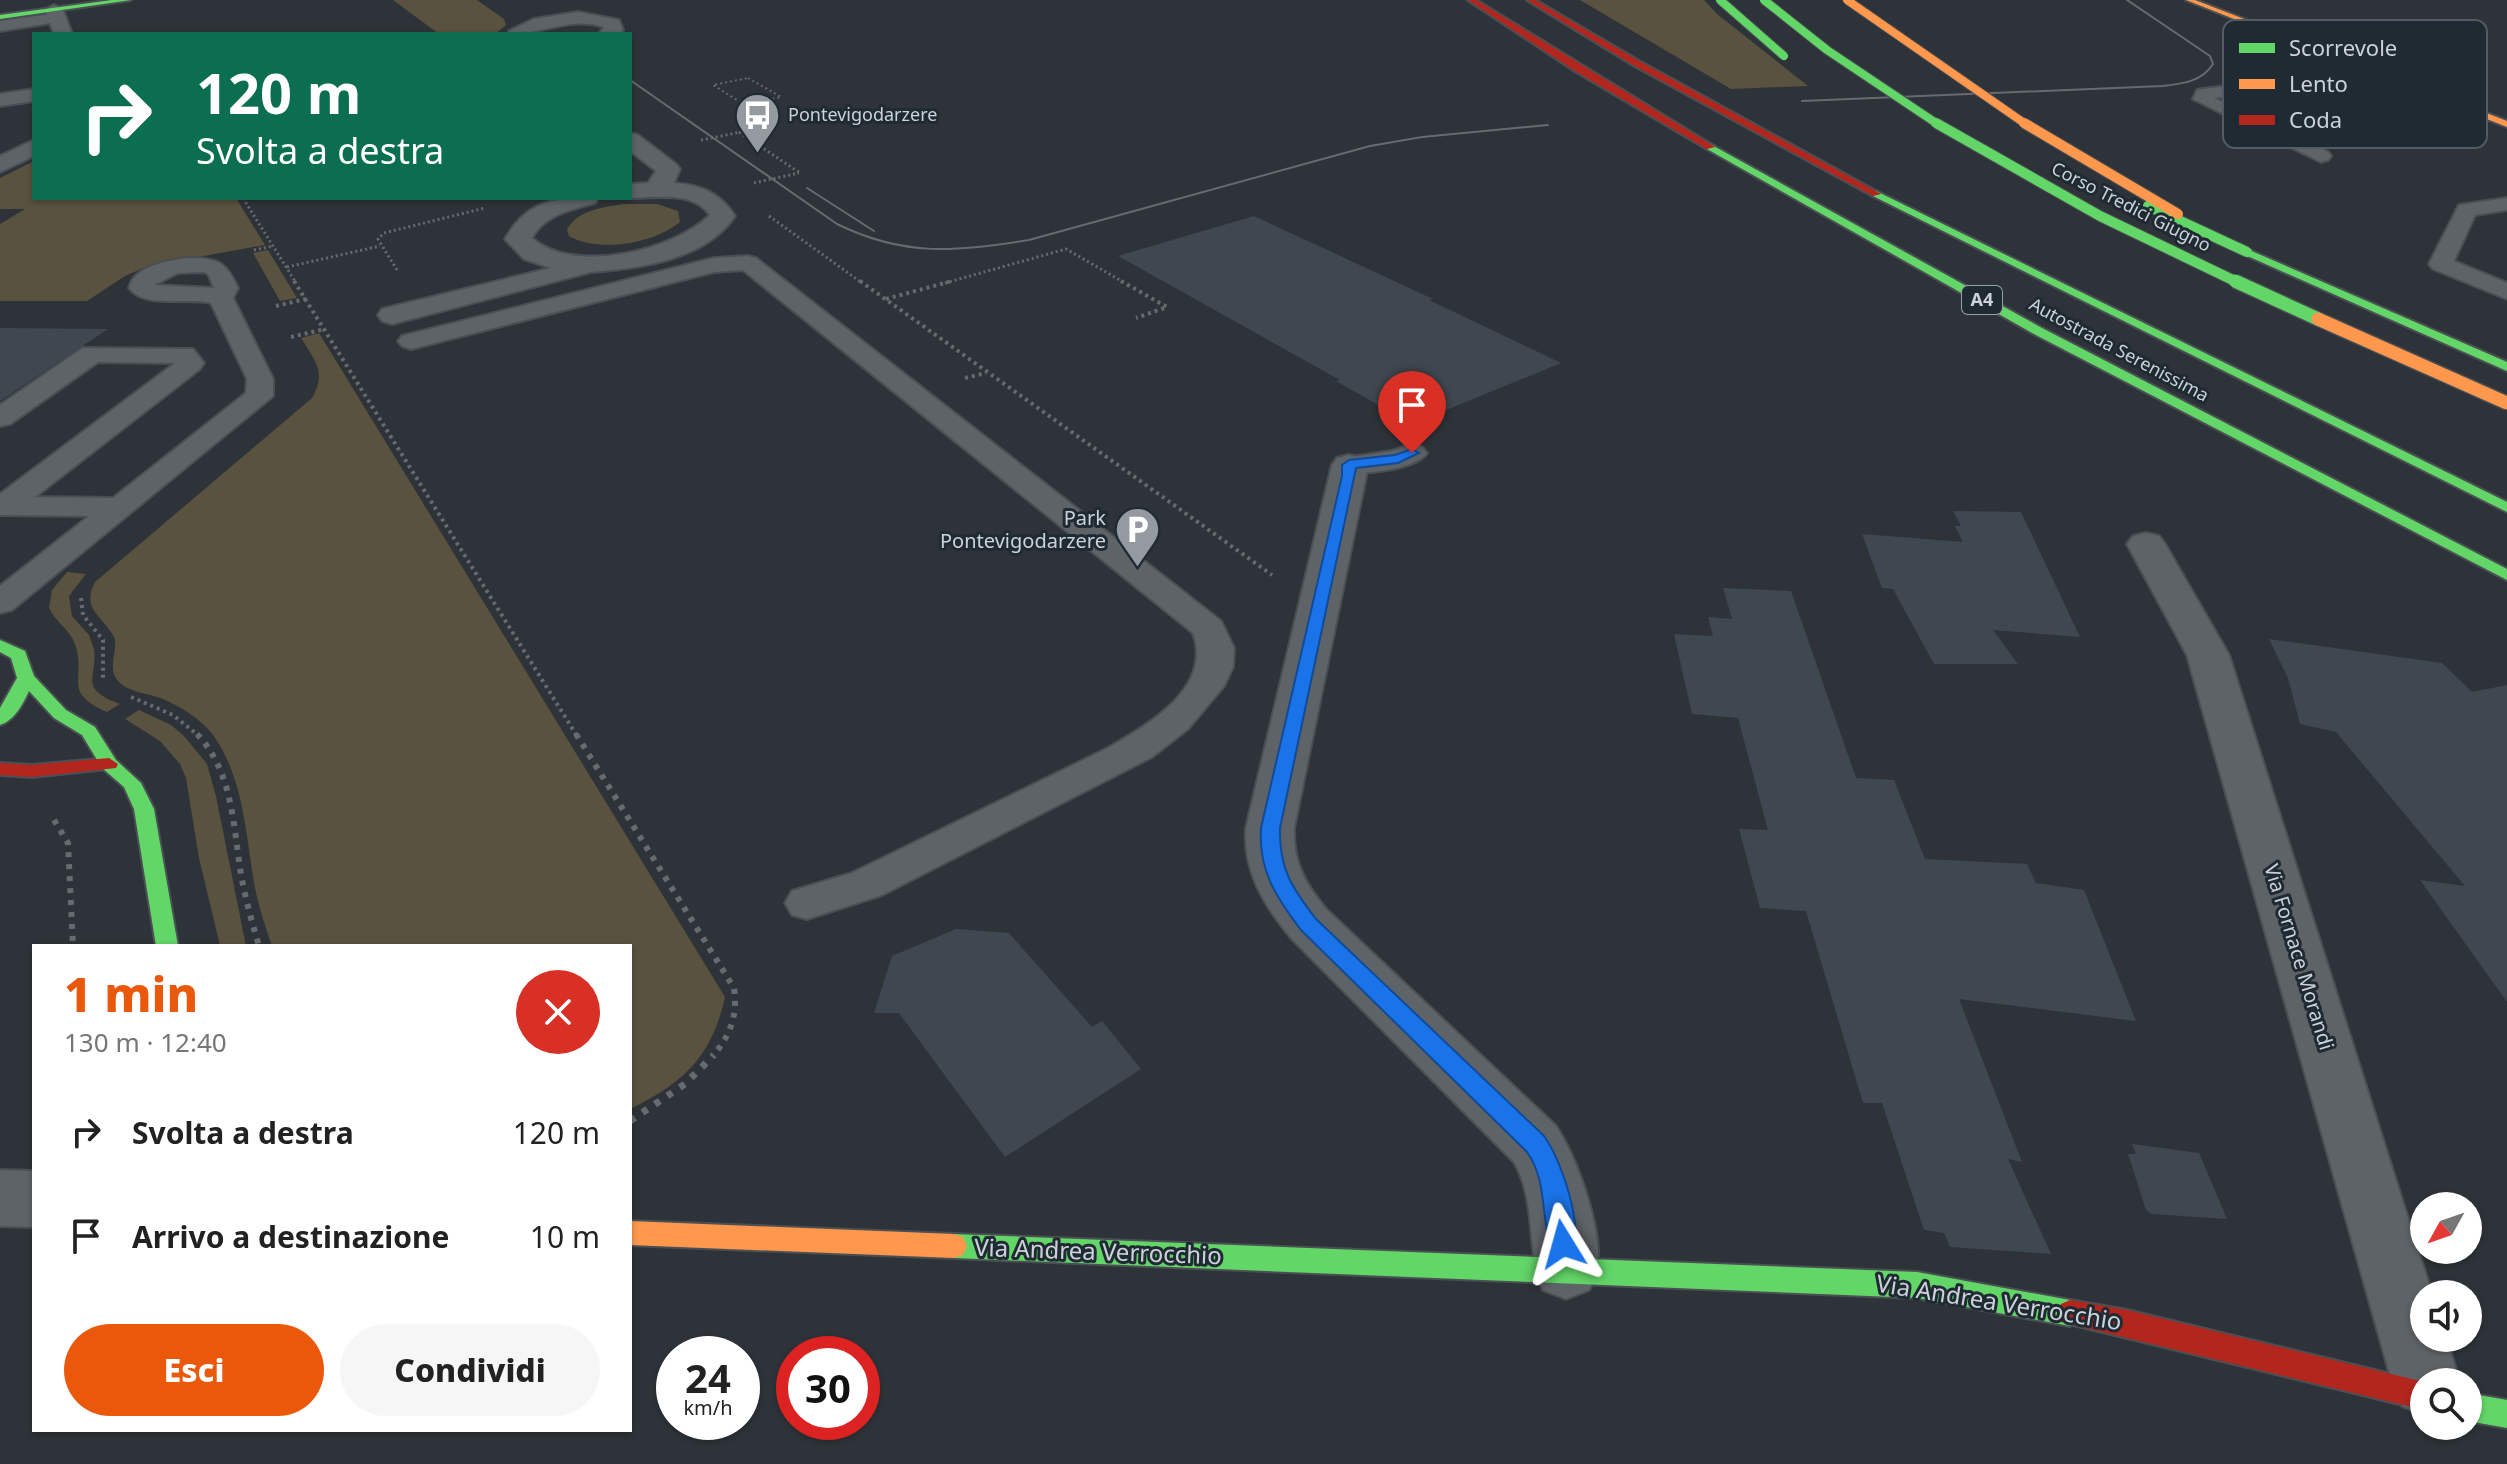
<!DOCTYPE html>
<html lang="it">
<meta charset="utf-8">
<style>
body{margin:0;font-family:"Noto Sans",sans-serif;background:#f6f6f6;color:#222;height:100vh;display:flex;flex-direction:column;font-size:30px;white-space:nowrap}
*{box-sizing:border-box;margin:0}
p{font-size:26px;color:#767676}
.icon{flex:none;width:44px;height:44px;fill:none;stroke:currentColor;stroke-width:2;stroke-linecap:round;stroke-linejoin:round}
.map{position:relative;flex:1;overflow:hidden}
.sheet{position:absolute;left:32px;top:944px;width:600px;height:488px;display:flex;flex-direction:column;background:#fff;border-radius:0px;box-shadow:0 2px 6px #0004}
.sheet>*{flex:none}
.hud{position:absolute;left:32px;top:32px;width:600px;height:168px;border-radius:0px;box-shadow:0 2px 6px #0004;background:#0b6e4f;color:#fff;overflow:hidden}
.needle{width:52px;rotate:230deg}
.controls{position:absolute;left:2410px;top:1192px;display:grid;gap:16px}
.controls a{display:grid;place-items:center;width:72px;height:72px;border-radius:50%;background:#fff;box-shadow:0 2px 6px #0004;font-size:40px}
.speed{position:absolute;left:656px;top:1336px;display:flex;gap:16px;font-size:40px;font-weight:700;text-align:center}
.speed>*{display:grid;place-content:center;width:104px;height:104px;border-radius:50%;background:#fff;box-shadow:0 2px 6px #0004;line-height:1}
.speed small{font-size:20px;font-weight:400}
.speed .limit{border:12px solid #d22;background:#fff;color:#111}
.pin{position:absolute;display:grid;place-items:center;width:68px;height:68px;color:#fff;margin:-82px -34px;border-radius:50% 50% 50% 0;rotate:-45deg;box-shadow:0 0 8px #0007}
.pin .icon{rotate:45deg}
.me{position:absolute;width:88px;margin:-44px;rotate:352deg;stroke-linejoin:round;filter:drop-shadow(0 0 6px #0008)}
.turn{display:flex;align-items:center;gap:28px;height:168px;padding:0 32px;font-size:36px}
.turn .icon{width:104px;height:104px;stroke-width:2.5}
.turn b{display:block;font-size:56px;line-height:68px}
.round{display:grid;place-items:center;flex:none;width:84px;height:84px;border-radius:42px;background:#f6f6f6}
.overview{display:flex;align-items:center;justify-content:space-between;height:136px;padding:0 32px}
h1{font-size:48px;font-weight:800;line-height:60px;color:#ea580c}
.button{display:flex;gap:16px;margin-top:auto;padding:16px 32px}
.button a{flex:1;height:92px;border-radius:48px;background:#ea580c;color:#fff;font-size:32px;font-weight:800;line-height:92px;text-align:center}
.button a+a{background:#f6f6f6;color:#222}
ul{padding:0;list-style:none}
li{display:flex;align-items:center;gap:24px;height:104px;padding:0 32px}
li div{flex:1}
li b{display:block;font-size:30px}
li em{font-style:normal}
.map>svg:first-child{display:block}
.green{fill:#58523e}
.building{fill:#3f4850}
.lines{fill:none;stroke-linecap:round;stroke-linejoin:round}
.lane-casing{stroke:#4a4f54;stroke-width:4}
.street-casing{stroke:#4a4f54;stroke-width:4}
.fast-casing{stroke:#4a4f54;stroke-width:4}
.slow-casing{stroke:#4a4f54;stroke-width:4}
.jam-casing{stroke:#4a4f54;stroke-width:4}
.path-far4{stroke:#676a6f;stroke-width:2;stroke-dasharray:2 3;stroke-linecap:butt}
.path-far3{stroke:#676a6f;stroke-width:3;stroke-dasharray:2 3;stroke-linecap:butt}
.path-far2{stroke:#676a6f;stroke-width:4;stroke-dasharray:3 4;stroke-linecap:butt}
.path-far1{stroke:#676a6f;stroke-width:6;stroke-dasharray:5 7;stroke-linecap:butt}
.path{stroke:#676a6f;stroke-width:7;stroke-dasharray:6 9;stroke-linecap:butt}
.lane{fill:#5e6367;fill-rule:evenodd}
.street{fill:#5e6367;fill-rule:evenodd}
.fast{fill:#63d668;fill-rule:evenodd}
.slow{fill:#ff974d;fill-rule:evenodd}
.jam{fill:#b3261e;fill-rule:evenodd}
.tram{stroke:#676a6f;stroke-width:2}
.fast-bridge-far2-casing{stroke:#4a4f54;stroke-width:10;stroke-linecap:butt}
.fast-bridge-far1-casing{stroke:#4a4f54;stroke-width:12;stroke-linecap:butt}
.fast-bridge-casing{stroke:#4a4f54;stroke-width:16;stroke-linecap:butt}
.slow-bridge-far2-casing{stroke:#4a4f54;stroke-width:10;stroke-linecap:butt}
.slow-bridge-far1-casing{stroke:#4a4f54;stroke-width:12;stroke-linecap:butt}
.slow-bridge-casing{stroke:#4a4f54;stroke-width:16;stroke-linecap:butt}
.fast-bridge-far2{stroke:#63d668;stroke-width:8}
.fast-bridge-far1{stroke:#63d668;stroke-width:10}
.fast-bridge{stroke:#63d668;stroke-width:13}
.slow-bridge-far2{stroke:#ff974d;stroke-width:8}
.slow-bridge-far1{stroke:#ff974d;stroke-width:10}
.slow-bridge{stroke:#ff974d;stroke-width:13}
.route{fill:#1a73e8;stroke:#114b97;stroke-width:2}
.labels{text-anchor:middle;stroke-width:6;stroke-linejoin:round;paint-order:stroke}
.far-poi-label{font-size:18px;fill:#cbd2d8;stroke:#1f2a33;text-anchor:start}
.far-street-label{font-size:18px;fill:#cbd2d8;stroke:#1f2a33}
.shield{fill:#1f2a33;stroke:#97a0a6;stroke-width:2}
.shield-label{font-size:18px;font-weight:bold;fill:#cbd2d8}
.poi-label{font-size:20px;fill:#cbd2d8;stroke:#1f2a33;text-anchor:end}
.street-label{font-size:20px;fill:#cbd2d8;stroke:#1f2a33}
.near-street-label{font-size:24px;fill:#cbd2d8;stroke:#1f2a33}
.key{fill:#1f2a33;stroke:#535c65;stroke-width:2}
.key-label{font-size:22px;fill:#cbd2d8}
</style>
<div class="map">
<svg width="2507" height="1464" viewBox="0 0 2507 1464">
<rect width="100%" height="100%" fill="#2e3339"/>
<g class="green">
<polygon points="393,0 477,0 504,19 506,25 495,34 439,34"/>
<polygon points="1580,0 1704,0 1717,14 1808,86 1731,89"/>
<polygon points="34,161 34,198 236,198 265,245 148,266 125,276 87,301 0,301 0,224 25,209 0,209 0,178"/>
<path d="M624 204H657L678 211 680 222C653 244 599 253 569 236L567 230C576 210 605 207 624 204Z"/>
<polygon points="268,250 297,298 280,301 253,253"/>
<path d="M319 333 725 997C712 1056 684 1083 630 1109V946H272C266 929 260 911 256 893 246 841 245 779 213 735 202 720 180 706 163 699 147 692 117 693 113 670 112 660 116 650 115 639 105 617 80 610 95 582L312 398C327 372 315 361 301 338Z"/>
<path d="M67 572 86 574 69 596 72 616 89 635 94 649C98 678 77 688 120 704L107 712C61 692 87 679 75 644 70 630 55 621 49 608L52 590Z"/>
<polygon points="139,710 171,725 184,736 207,764 216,796 246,946 220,946 199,858 186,778 180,764 160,741 125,719"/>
</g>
<g class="building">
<polygon points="1254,216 1433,299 1429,300 1561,363 1412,424 1336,381 1340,380 1118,256"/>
<polygon points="0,328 108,329 0,401"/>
<polygon points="1953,511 2021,512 2080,637 1993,630 2018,664 1934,664 1893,589 1882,588 1862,534 1963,542 1955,526 1961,526"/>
<polygon points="1723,588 1791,591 1856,778 1894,780 1925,859 2027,864 2036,883 2084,890 2136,1021 1959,999 2022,1162 2008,1159 2051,1254 1950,1247 1944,1233 1924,1230 1882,1103 1863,1103 1806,911 1760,908 1739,829 1768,830 1738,718 1692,714 1674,634 1713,636 1708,617 1732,619"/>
<polygon points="2269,639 2442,663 2472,692 2507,685 2507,1002 2420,880 2465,886 2336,732 2300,724 2288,678"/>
<polygon points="956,929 1009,933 1092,1027 1102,1021 1141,1069 1005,1157 899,1013 874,1013 892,956"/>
<polygon points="2132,1144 2199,1153 2227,1219 2152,1214 2146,1210 2128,1154 2136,1154"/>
</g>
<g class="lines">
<defs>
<g id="lane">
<polygon points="58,13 66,18 63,21 0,31 0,21"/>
<polygon points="2374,68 2380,69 2383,73 2380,77 2214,98 2328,152 2331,156 2328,160 2321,162 2193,99 2197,90 2203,89"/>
<polygon points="2507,198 2507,210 2475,215 2454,261 2507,283 2507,299 2433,269 2429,264 2459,205"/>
<path d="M748 256 756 258 1221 621 1234 648 1233 667 1224 686 1188 729 1152 757 882 895 807 919 792 915 785 903 792 891 852 873 1108 748C1149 724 1213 688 1193 633L743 270 714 272 411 349 402 346 398 341 402 336 714 258Z"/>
<path d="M188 258C218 258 226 262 238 288L233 298 273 379V396L12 610 0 613V586L89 516 0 515V494L175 363 98 362 10 424 0 426V405L83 348 193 349 204 363 200 369 35 497 113 498 246 393 247 379 211 303C188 297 145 309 129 288 134 266 169 260 188 258ZM204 272 208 274 214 288 154 285 178 273Z"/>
<path d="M1412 444 1422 447 1427 453C1415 470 1358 476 1339 471L1334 465 1339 459 1392 451Z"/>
</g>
<g id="street">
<polygon points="54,5 63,10 72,34 54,34 45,10"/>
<path d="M578 12 619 20 623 30 620 34H599L604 27C571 16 543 34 511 34L509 31 534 19Z"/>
<polygon points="34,89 34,101 0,106 0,94"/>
<path d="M630 133 638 135 676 164 680 169 674 183C701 185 720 193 735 216 705 260 641 268 591 272L392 324 382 321 378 315 382 309 551 268 524 259 505 239C528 199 556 198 598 198L595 203C572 209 544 215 532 238 573 275 673 251 710 215 692 190 656 198 629 198L630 184 648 183 656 171 630 151Z"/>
<polygon points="34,140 34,156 0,172 0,156"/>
<path d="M1349 455 1361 458 1366 465V476L1294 828C1293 863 1305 884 1327 910L1556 1126C1578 1160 1601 1226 1598 1267 1597 1275 1592 1284 1589 1290L1566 1299 1543 1290C1526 1250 1537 1201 1514 1162L1291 938C1264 905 1243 871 1246 828L1332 465 1337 458Z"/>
<polygon points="2146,533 2159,536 2165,544 2229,655 2432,1294 2424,1294 2424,1338 2446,1338 2460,1382 2424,1382 2424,1415 2402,1406 2392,1382 2187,655 2127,544 2133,536"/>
<polygon points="0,1170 34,1171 34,1227 0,1226"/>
</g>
<g id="fast">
<polygon points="112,0 131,0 0,19 0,15"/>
<polygon points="1710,144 2042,328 2507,569 2507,580 2034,334 1707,149"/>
<polygon points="1876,191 2507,502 2507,512 1873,196 1871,194"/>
<polygon points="2247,249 2507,362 2507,371 2243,254 2242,252"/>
<path d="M0 640 25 651 34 676 66 710 95 727 116 760 141 783 154 809 178 946H156L134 809 124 787 102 768 82 735 54 718 29 691C23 704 14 721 0 725V708L17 678 11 658 0 652Z"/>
<polygon points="954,1234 1917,1272 2070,1300 2079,1304 2083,1313 2079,1322 2070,1326 1917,1298 954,1258 945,1255 941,1246 945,1237"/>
<polygon points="2468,1393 2507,1400 2507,1428 2468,1421"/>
</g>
<g id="slow">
<polygon points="2186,0 2195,0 2507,121 2507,127"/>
<polygon points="630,1221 954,1234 963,1237 967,1246 963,1255 954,1258 630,1245"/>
</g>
<g id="jam">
<polygon points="1468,0 1476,0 1715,147 1707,149 1575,71"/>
<polygon points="1527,0 1535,0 1639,61 1881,194 1873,196 1633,65"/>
<polygon points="109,758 118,764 116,768 32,777 0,775 0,763 32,765"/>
<polygon points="2070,1300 2127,1310 2424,1382 2424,1410 2061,1322 2057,1313 2061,1304"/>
</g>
</defs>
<use href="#lane" class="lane-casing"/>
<use href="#street" class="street-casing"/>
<use href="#fast" class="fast-casing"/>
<use href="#slow" class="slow-casing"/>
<use href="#jam" class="jam-casing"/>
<g class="path-far4">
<polygon points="748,78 781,97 745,105 713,85"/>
<polyline points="745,105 765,117 754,125"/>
</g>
<g class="path-far3">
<polyline points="739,132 800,173"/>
<polyline points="701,140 746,131 757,123"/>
<polyline points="754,183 799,173"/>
<polyline points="243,198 296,283"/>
<polyline points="769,216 862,283"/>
<polyline points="254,250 273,246"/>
<polyline points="287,267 380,246"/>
<polyline points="397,270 378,239 384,233 485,208"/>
<polyline points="945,283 1066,249 1125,283"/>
</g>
<g class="path-far2">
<polyline points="294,281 577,736"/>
<polyline points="860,281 1272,575"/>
<polyline points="1121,281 1167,307 1136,318"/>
<polyline points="886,299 952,281"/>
<polyline points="276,306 306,299"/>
<polyline points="291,337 325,329"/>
<polyline points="965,378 986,373"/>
<polyline points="81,598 83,615 103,640 103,679"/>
<polyline points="131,697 173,715 199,736"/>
</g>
<g class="path-far1">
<path d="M197 734C233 772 233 825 241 874 245 898 252 922 259 946"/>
<path d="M576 734 734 988C738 1016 730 1036 712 1057"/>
<polyline points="54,820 68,843 73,946"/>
</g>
<polyline class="path" points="630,1121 685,1084 714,1055"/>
<use href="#lane" class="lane"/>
<use href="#street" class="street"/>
<use href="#fast" class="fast"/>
<use href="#slow" class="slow"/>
<use href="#jam" class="jam"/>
<g class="tram">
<path d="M630 80 837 224C904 257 957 252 1029 240L1370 146 1422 137 1548 125"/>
<path d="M1802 101 2162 86C2181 84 2202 82 2213 64L2210 56 2127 0"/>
<polyline points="807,188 874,231"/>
</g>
<defs>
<g id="fast-bridge-far2">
<polyline points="1720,0 1784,56"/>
<polyline points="1764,0 1827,50 1939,125"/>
</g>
<g id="fast-bridge-far1">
<polyline points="1936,123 2100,216 2239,283"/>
<polyline points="2148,206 2247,252"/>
</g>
<polyline id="fast-bridge" points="2235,281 2318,319"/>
<polyline id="slow-bridge-far2" points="1847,0 2027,125"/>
<polyline id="slow-bridge-far1" points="2024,123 2178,214"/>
<polyline id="slow-bridge" points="2318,319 2507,403"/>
</defs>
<use href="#fast-bridge-far2" class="fast-bridge-far2-casing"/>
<use href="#fast-bridge-far1" class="fast-bridge-far1-casing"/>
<use href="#fast-bridge" class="fast-bridge-casing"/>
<use href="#slow-bridge-far2" class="slow-bridge-far2-casing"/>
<use href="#slow-bridge-far1" class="slow-bridge-far1-casing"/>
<use href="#slow-bridge" class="slow-bridge-casing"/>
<use href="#fast-bridge-far2" class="fast-bridge-far2"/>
<use href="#fast-bridge-far1" class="fast-bridge-far1"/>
<use href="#fast-bridge" class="fast-bridge"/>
<use href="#slow-bridge-far2" class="slow-bridge-far2"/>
<use href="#slow-bridge-far1" class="slow-bridge-far1"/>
<use href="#slow-bridge" class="slow-bridge"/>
</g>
<path class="route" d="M1412 449 1419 453 1398 463 1356 468 1280 828C1279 869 1292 888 1316 919L1544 1136C1561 1159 1584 1226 1572 1253L1563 1256 1554 1253C1539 1220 1549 1183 1527 1152L1301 930C1276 897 1258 870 1261 828L1342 476V465L1349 460 1395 455Z"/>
<defs>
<symbol id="bus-pin" viewBox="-11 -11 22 30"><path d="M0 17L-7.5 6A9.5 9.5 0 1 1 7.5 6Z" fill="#949aa0" stroke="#1f2a33"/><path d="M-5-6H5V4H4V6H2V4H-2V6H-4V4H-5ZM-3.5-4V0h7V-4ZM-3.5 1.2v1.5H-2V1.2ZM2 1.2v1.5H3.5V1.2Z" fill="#fff"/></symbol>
<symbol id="parking-pin" viewBox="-11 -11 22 30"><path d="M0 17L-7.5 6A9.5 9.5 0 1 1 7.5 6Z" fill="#949aa0" stroke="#1f2a33"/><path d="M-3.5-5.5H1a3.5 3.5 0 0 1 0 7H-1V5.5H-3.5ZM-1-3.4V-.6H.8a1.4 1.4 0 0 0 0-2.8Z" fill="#fff"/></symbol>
</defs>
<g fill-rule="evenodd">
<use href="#bus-pin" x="732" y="90" width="51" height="69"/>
<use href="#parking-pin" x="1112" y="504" width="51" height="69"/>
</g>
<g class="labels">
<g class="far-poi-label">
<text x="788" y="121">Pontevigodarzere</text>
</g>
<g class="far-street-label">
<text transform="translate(2131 207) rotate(27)" y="6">Corso Tredici Giugno</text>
<text transform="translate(2119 350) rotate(28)" y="6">Autostrada Serenissima</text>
</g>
<rect class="shield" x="1962" y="286" width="40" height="28" rx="6"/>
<g class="shield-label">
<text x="1982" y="306">A4</text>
</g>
<g class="poi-label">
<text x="1106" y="525">Park<tspan x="1106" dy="23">Pontevigodarzere</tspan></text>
</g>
<g class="street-label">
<text transform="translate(2299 957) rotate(73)" y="7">Via Fornace Morandi</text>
</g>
<g class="near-street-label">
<text transform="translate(1098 1252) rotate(2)" y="8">Via Andrea Verrocchio</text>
<text transform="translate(1999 1303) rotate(9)" y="8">Via Andrea Verrocchio</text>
</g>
</g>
<rect x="2223" y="20" width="264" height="128" rx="12" class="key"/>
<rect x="2239" y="43" width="36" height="10" fill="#63d668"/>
<rect x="2239" y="79" width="36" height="10" fill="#ff974d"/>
<rect x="2239" y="115" width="36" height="10" fill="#b3261e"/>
<g class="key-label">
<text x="2289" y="56">Scorrevole</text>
<text x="2289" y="92">Lento</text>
<text x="2289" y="128">Coda</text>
</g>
</svg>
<div class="controls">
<a><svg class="needle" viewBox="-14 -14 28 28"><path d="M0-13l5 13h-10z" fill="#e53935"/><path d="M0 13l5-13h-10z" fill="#767676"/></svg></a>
<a><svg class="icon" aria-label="sound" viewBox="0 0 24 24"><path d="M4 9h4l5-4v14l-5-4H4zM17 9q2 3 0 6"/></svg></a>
<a><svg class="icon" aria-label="search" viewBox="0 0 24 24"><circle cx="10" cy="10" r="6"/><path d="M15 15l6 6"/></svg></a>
</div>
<div class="speed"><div>24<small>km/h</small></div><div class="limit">30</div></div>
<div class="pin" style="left:1412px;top:453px;background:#d93025"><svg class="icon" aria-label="arrive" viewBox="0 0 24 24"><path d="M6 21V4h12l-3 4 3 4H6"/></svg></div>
<svg class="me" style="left:1563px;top:1244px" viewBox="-20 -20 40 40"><path d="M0-17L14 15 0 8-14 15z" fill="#1a73e8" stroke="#fff" stroke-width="4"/></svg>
<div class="hud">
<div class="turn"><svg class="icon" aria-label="right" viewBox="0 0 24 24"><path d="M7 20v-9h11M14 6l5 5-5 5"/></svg><div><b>120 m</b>Svolta a destra</div></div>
</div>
<section class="sheet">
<div class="overview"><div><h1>1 min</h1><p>130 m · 12:40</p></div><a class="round" style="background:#d93025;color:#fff"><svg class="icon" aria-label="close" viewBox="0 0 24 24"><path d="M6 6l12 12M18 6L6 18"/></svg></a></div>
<ul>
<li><svg class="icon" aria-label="right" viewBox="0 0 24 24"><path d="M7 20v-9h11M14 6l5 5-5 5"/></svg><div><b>Svolta a destra</b></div><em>120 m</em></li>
<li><svg class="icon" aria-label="arrive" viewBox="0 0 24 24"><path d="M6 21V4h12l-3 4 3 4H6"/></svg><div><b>Arrivo a destinazione</b></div><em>10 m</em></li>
</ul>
<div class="button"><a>Esci</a><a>Condividi</a></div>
</section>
</div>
